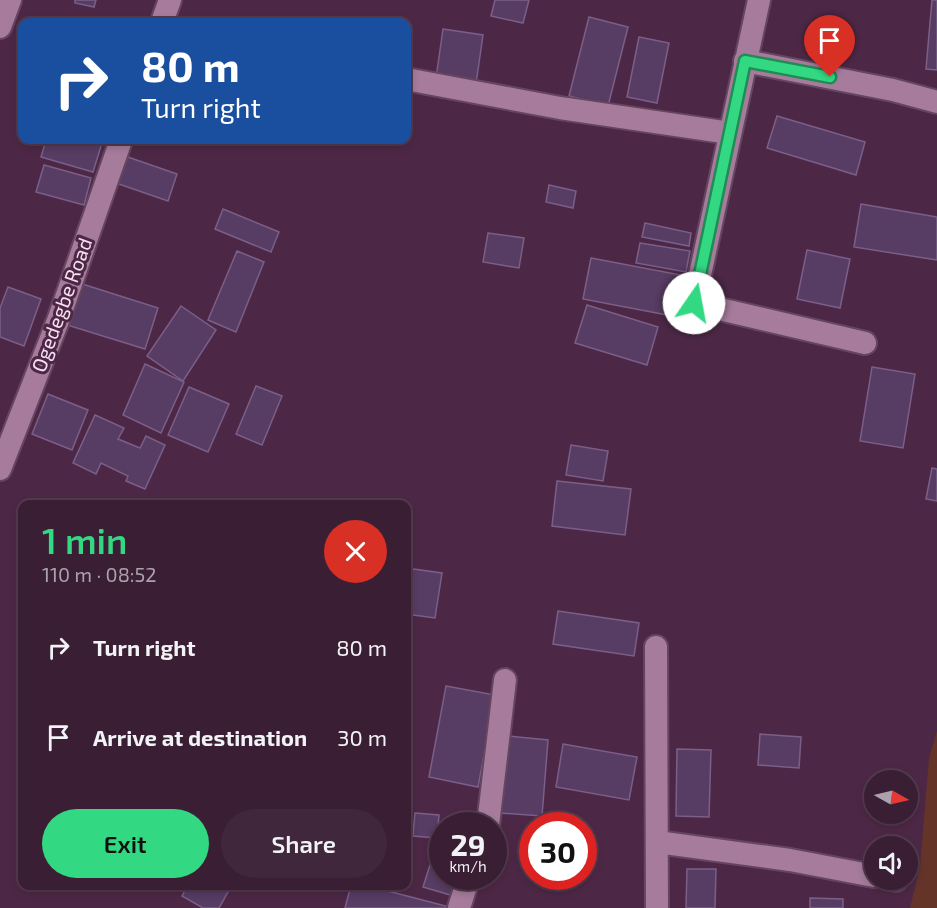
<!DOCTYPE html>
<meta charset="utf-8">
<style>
body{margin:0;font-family:"Exo 2",sans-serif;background:#41273c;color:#f1f3f6;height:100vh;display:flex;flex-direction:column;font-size:22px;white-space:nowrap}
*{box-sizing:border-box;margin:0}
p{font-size:20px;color:#aba2ac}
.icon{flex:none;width:33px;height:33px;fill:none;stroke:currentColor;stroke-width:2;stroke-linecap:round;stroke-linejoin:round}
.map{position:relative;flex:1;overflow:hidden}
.panel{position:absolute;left:18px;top:500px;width:393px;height:390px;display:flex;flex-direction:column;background:#3a1e34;border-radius:12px;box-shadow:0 3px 9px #0003,0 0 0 2px #543c4f}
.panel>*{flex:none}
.banner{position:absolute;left:18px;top:18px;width:393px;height:126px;border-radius:12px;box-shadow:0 3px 9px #0003,0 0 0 2px #543c4f;background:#1a4fa0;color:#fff;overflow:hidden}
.needle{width:39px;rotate:98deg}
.buttons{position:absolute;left:864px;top:770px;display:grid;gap:12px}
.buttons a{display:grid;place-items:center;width:54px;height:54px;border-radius:50%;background:#3a1e34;box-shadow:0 3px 9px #0003,0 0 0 2px #543c4f;font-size:30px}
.speed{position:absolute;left:429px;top:812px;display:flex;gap:12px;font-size:30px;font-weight:700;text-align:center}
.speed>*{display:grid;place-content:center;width:78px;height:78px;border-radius:50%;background:#3a1e34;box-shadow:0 3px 9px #0003,0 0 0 2px #543c4f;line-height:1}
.speed small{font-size:15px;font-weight:400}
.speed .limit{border:9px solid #d22;background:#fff;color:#111}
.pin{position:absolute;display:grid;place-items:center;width:51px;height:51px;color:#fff;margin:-62px -26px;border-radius:50% 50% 50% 0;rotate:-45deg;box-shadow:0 0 6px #0007}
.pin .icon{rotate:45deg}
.me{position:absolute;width:66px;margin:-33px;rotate:12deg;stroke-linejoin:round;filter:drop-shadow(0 0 4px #0008)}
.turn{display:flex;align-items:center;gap:21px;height:126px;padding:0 24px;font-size:27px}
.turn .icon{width:78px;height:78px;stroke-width:2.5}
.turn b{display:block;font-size:42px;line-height:51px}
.round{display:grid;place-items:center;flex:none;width:63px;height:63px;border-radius:32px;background:#41273c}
.head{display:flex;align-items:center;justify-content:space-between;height:102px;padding:0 24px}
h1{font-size:36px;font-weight:600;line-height:45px;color:#32d882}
.cta{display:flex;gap:12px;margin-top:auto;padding:12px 24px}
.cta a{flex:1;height:69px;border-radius:36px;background:#32d882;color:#111;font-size:24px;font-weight:600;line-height:69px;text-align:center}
.cta a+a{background:#41273c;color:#f1f3f6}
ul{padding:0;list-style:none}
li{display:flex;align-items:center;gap:18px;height:90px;padding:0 24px}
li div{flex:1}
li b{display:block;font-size:22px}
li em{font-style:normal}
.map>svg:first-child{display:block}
.green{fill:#643429}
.building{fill:#573c63;stroke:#7b5f88;stroke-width:1.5}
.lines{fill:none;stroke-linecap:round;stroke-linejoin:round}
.street-casing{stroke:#65455f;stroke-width:26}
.street{stroke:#a67b9c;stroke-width:22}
.route-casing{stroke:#208c54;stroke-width:15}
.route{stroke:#32d882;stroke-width:10}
.labels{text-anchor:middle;stroke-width:6;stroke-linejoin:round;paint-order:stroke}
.street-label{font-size:20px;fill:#f7dff1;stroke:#4d2846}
</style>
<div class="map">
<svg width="937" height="908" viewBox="0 0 937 908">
<rect width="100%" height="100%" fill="#4d2846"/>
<polygon class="green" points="937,731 937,908 910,908 920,867 929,758"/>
<g class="building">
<polygon points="75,0 96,0 94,7 75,3"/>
<polygon points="495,0 529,0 523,23 491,16"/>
<polygon points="932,0 937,0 937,70 926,69"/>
<polygon points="589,17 628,27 608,106 569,96"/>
<polygon points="443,29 483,35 476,84 436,78"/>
<polygon points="639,37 669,43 657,103 627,97"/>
<polygon points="777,116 865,142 856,175 767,148"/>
<polygon points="46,140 91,140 102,143 93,172 41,157"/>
<polygon points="125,156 177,174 168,201 116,183"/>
<polygon points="44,165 91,178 84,205 36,192"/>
<polygon points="549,185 576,191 573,208 546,202"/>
<polygon points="861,204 937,217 937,260 854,247"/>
<polygon points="223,209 279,232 271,252 215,229"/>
<polygon points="645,223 691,233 689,246 642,237"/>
<polygon points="488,233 524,238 519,268 483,262"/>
<polygon points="640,243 690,251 686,272 636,263"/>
<polygon points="807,250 850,259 840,308 797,299"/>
<polygon points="237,251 264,262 236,332 208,320"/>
<polygon points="591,258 686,276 678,317 583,299"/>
<polygon points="76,282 158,308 145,349 64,324"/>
<polygon points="8,287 41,299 24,346 0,337 0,308"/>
<polygon points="587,305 658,327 647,365 575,343"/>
<polygon points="181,306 216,330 183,381 147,356"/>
<polygon points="145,364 184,382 161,433 123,415"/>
<polygon points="872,367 915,374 903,448 860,441"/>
<polygon points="256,386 282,396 262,445 236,434"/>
<polygon points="189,387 229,404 208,452 168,435"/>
<polygon points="48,394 88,410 72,450 32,434"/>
<polygon points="95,415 124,428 118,439 140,448 146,436 165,445 145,489 126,481 128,476 101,463 96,474 73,463"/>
<polygon points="571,445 608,451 603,481 566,475"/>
<polygon points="932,468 937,469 937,501 926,499"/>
<polygon points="557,481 631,489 625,535 552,526"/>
<polygon points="406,568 442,573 435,618 406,614"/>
<polygon points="558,611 639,623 634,656 553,644"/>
<polygon points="446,686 495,695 478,787 429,777"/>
<polygon points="760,734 801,737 799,768 758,765"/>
<polygon points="507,736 548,740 542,816 501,813"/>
<polygon points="563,744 637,757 629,800 556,787"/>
<polygon points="677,749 711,750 709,817 676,816"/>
<polygon points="415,813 439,815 437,838 413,836"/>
<polygon points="436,846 442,848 442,876 463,876 457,897 423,887"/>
<polygon points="687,869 716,869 715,908 686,908"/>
<polygon points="188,885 232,885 219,908 203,908 182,896"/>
<polygon points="351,885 365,885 453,908 345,908"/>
<polygon points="810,898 843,899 843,908 810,908"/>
</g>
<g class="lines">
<defs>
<g id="street">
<polyline points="759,0 694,303 865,343"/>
<polyline points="162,22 170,0"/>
<polyline points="0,27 10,0"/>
<polyline points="745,61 893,90 937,102"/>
<polyline points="406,79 560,108 730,133"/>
<polyline points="0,469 59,318 121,140"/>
<polyline points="656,647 657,908"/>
<polyline points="488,825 505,680"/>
<polyline points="657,842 790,860 874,876"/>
<polyline points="891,879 896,880"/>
<polyline points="459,908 469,876"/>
</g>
</defs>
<use href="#street" class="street-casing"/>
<use href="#street" class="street"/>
</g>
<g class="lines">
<defs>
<polyline id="route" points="694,303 745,61 830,77"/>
</defs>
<use href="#route" class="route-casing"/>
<use href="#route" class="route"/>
</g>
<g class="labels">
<g class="street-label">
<text transform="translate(62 305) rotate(-70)" y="7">Ogedegbe Road</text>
</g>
</g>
</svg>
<div class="buttons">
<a><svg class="needle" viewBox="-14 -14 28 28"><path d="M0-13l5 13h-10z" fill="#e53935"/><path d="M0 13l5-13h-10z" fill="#aba2ac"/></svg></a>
<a><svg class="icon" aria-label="sound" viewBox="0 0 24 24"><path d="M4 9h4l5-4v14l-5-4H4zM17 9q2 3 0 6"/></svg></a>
</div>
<div class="speed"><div>29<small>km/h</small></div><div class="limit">30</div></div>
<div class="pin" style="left:830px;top:77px;background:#d93025"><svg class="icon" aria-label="arrive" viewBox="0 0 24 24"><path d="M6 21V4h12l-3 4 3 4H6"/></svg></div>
<svg class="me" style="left:694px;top:303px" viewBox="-20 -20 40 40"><circle r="19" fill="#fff"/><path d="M0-13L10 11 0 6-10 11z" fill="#32d882"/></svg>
<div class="banner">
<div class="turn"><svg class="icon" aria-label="right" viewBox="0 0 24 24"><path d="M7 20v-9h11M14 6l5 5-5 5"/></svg><div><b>80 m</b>Turn right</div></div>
</div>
<section class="panel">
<div class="head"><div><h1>1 min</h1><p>110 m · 08:52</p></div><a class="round" style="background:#d93025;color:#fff"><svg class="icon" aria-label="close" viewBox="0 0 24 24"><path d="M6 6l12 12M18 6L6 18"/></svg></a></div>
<ul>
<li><svg class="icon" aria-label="right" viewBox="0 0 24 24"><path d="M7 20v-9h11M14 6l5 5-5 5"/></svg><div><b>Turn right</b></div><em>80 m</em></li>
<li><svg class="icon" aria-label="arrive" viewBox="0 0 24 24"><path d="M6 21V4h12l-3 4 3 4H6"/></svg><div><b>Arrive at destination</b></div><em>30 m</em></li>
</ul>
<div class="cta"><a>Exit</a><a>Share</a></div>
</section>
</div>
